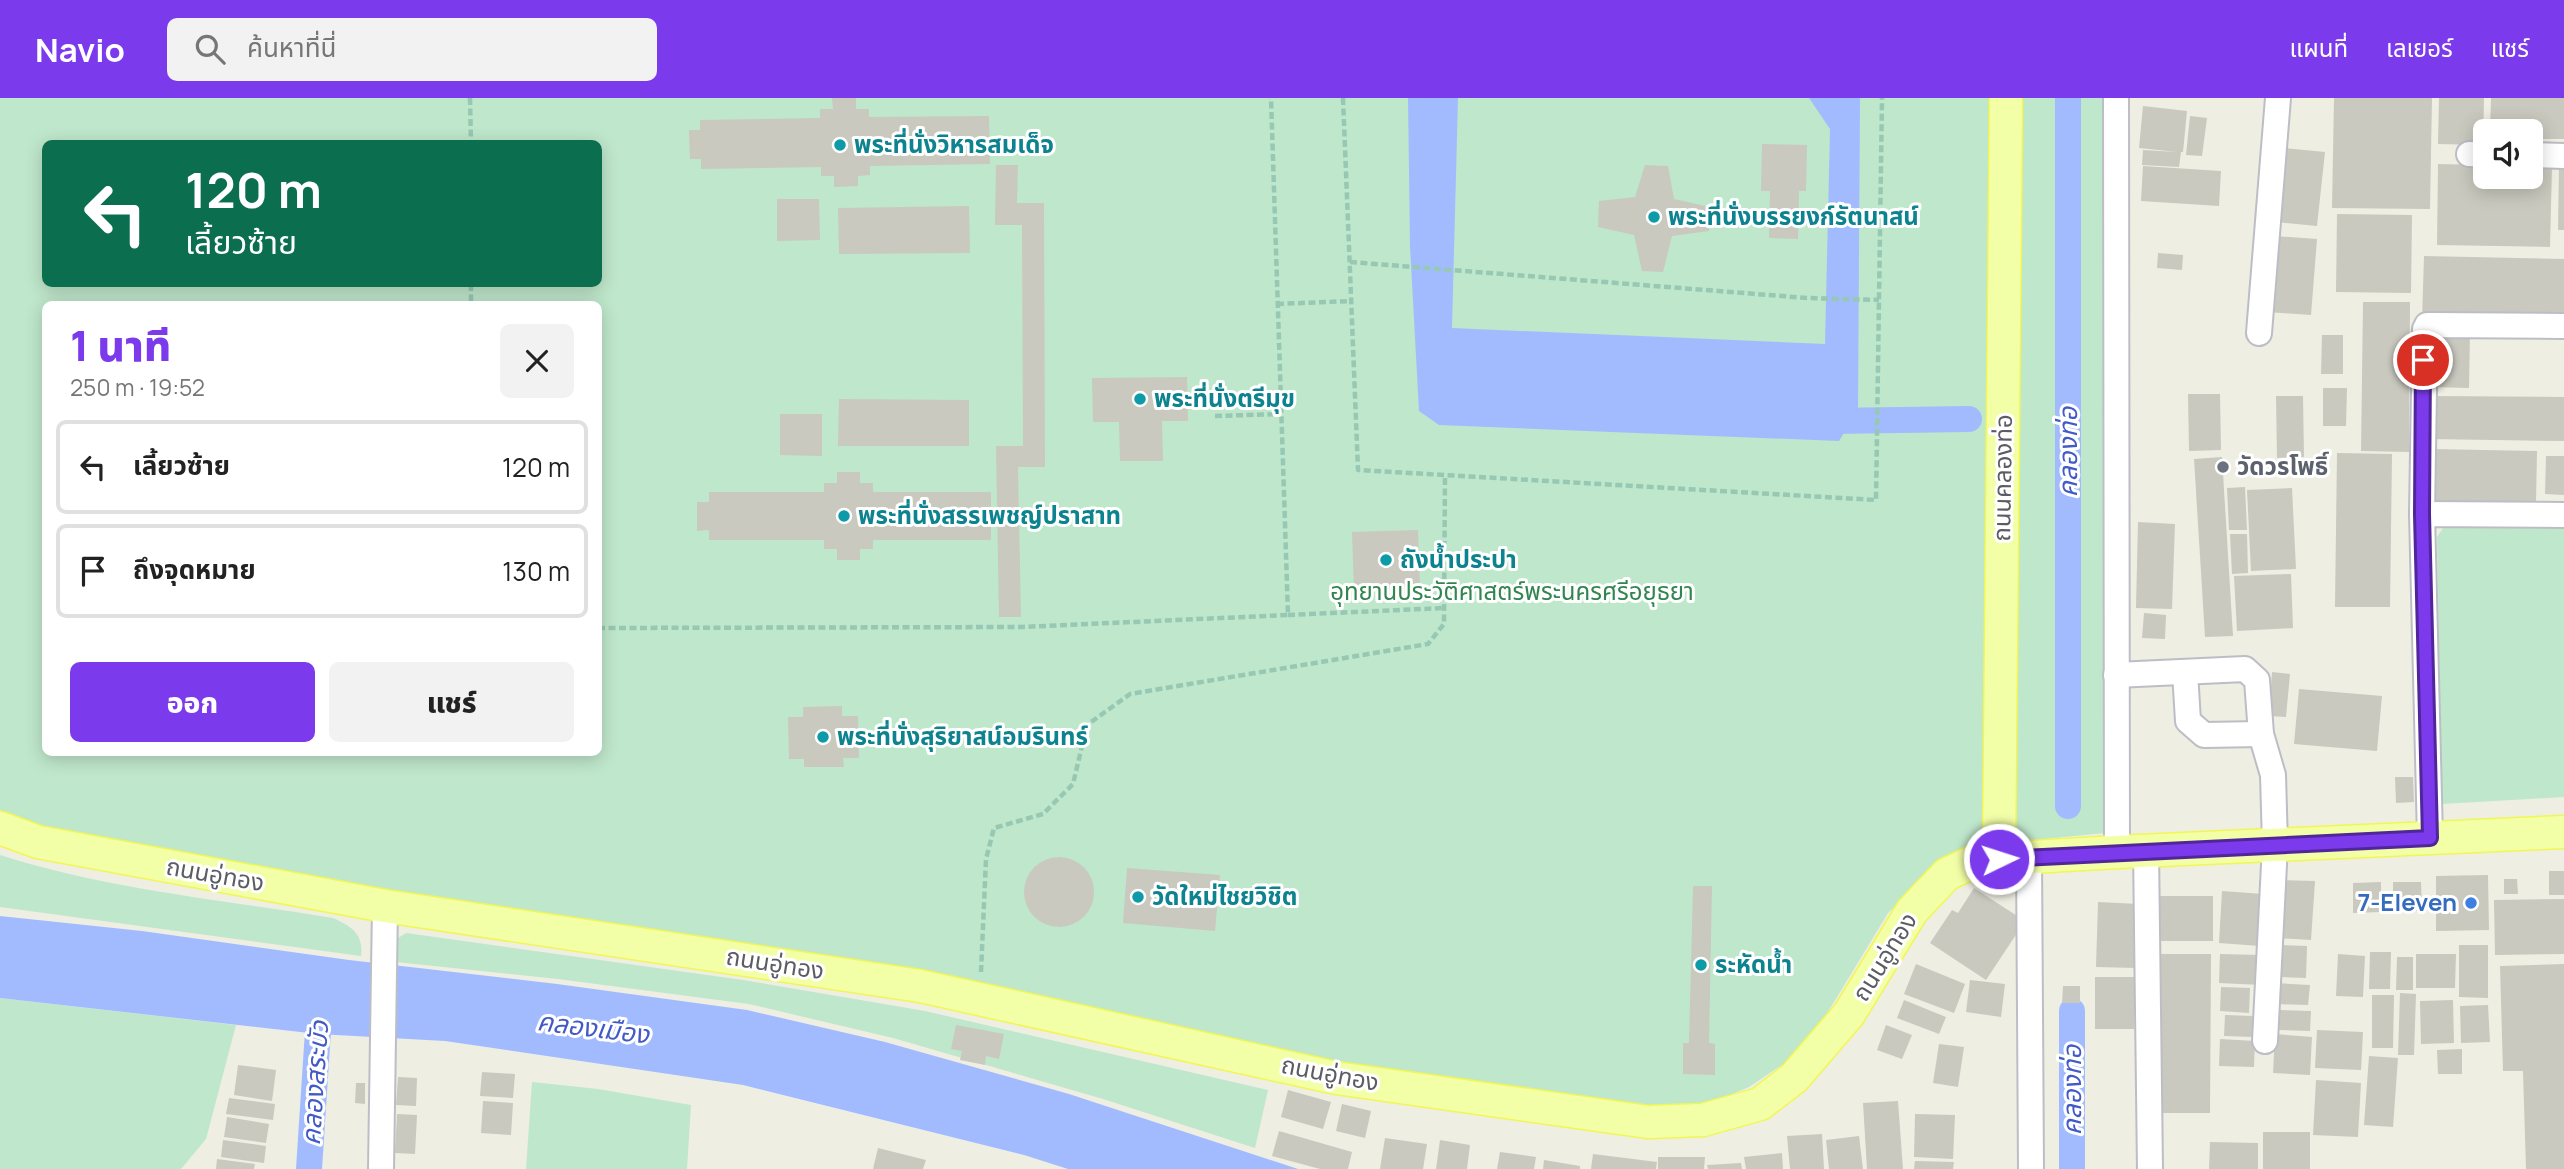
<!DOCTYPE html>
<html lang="th">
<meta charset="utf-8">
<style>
body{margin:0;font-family:Manrope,"Noto Sans Thai",sans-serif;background:#f2f2f2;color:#222;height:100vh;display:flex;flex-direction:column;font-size:26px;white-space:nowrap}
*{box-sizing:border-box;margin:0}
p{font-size:23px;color:#767676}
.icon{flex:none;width:38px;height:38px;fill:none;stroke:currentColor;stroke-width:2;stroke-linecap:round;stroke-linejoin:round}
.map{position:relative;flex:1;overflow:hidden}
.panel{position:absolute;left:42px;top:203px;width:560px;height:455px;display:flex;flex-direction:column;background:#fff;border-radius:10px;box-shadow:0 4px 18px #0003}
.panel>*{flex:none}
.guide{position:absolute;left:42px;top:42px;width:560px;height:147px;border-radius:10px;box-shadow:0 4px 18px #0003;background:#0b6e4f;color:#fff;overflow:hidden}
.buttons{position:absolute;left:2473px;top:21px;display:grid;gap:14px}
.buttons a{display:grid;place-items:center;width:70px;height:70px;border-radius:10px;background:#fff;box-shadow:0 4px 18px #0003;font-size:35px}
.pin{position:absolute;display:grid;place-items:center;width:60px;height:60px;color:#fff;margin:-30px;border:4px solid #fff;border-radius:50%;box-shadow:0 2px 7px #0007}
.me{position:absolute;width:77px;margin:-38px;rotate:86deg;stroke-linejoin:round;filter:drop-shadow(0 0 5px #0008)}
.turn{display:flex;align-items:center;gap:24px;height:147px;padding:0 28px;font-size:32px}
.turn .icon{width:91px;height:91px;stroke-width:2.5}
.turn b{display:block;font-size:49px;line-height:60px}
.round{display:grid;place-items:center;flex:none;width:74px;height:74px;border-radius:10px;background:#f2f2f2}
.overview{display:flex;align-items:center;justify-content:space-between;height:119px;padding:0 28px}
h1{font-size:42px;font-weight:800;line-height:52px;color:#7c3aed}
.primary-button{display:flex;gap:14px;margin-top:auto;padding:14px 28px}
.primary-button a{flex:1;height:80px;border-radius:10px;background:#7c3aed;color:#fff;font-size:28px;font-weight:800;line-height:80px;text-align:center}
.primary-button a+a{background:#f2f2f2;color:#222}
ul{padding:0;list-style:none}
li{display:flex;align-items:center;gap:21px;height:94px;margin:0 14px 10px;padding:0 14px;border:4px solid #e0e0e0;border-radius:10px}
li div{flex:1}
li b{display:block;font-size:26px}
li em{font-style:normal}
header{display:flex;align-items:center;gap:42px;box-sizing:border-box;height:98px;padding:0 35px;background:#7c3aed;color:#fff}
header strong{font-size:33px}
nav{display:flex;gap:38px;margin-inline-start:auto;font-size:24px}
.search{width:490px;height:63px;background:#f2f2f2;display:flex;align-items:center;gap:18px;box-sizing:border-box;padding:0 24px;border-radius:10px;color:#767676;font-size:26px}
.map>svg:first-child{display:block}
.green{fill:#bfe7cb;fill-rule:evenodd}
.water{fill:#a2bbff}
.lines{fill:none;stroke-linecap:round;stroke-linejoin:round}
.canal{stroke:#a2bbff;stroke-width:26}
.building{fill:#c9c9bf}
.minor-casing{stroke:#bdbec5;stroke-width:28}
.major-casing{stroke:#f2f655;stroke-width:35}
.path{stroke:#97c8b4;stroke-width:4.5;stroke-dasharray:7 3.5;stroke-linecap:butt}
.minor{stroke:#fff;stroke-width:24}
.major{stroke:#f3ffa7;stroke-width:32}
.route-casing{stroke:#51269a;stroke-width:18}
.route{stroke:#7c3aed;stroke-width:12}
.culture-dot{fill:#0f9aa8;stroke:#fff;stroke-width:2.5}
.worship-dot{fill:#6b7280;stroke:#fff;stroke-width:2.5}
.shop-dot{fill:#3f7fe0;stroke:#fff;stroke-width:2.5}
.labels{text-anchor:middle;stroke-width:6;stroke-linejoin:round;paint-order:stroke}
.culture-label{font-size:24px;font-weight:bold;fill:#0d838f;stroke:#fff;text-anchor:start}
.worship-label{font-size:24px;font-weight:bold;fill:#5b616d;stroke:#fff;text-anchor:start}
.street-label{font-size:24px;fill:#5b5c64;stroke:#fff}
.park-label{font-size:24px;fill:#32854f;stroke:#fff}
.shop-label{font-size:24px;font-weight:bold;fill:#366cbe;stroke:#fff;text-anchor:end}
.water-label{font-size:26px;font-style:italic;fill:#415ac7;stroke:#fff}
</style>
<header>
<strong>Navio</strong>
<div class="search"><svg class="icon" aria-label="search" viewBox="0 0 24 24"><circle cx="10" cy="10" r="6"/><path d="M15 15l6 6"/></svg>ค้นหาที่นี่</div>
<nav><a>แผนที่</a><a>เลเยอร์</a><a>แชร์</a></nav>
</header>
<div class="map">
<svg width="2564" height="1071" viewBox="0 0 2564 1071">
<rect width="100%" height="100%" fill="#eeeee3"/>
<g class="green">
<path d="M0 0H2106L2105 735 1966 749 1934 772 1888 815 1820 927 1788 963 1749 989 1706 1007 1647 1011 1337 968 56 738 0 712ZM46 46H598V186H46ZM46 206H598V654H46Z"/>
<polygon points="2445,427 2564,428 2564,699 2442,706 2437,439"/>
<path d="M0 757C106 791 223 802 333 820 351 828 364 836 361 858L0 809Z"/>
<polygon points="406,835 743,882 925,913 1268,992 1255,1050 1103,1001 893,940 749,906 558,881 396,864 398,840"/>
<polygon points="0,900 236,927 206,1041 181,1071 0,1071"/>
<polygon points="532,984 598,991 691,1007 687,1071 526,1071"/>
</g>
<g class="water">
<polygon points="1408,0 1458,0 1452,230 1825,246 1830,31 1809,0 1860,0 1858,312 1839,343 1439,327 1419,313 1410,148"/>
<polygon points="0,818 142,833 349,862 557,886 747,912 885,944 1069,996 1298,1071 1068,1071 1024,1057 743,987 445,943 318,936 0,900"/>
</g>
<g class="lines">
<g class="canal">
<polyline points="1830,323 1969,321"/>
<polyline points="2068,708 2068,0"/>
<polyline points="2072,913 2072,1071"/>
<polyline points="309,1071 320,902"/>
</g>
</g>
<g class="building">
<polygon points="832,0 856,0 856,11 869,11 869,19 989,18 990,66 870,68 870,77 858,78 858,88 834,89 834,78 821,78 821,69 701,71 701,61 690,61 689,32 700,32 700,22 820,20 820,11 833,11"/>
<polygon points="2334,0 2432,0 2430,111 2332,110"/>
<polygon points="2439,0 2484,0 2483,47 2438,46"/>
<polygon points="2491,0 2564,0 2564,41 2530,41 2530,33 2490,33"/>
<polygon points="2143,8 2187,13 2183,54 2181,54 2179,69 2142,67 2143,52 2177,54 2139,50"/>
<polygon points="2190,18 2207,20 2202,58 2186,57"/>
<polygon points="1762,46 1807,47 1806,93 1799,93 1798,141 1769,140 1770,93 1761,93"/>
<polygon points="2283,50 2325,54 2317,128 2275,124"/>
<polygon points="2438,66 2485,67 2485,79 2530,79 2530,67 2552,68 2550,149 2437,147"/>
<polygon points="2559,66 2564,66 2564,132 2558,132"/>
<polygon points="996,67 1018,67 1017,105 1044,105 1045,369 1018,369 1021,519 999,519 996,348 1023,348 1022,127 995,127"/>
<polygon points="1645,67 1668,68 1674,101 1710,109 1709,133 1672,138 1663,174 1642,173 1634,137 1598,129 1599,103 1635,99"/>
<polygon points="2143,68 2221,73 2219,108 2141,103"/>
<polygon points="777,101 819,101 820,142 777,143"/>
<polygon points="969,108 970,155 839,156 838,110"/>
<polygon points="2337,116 2412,117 2411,195 2336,194"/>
<polygon points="2275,138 2317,141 2311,217 2268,214"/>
<polygon points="2158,155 2183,157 2182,172 2157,170"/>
<polygon points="2424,158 2564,161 2564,226 2422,223"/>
<polygon points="2363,204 2410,204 2409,354 2361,353"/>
<polygon points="2434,233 2470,233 2469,290 2432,289"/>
<polygon points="2322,237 2343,237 2343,276 2321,276"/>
<polygon points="1187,279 1188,323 1162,323 1163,363 1120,363 1119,324 1093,324 1092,280"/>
<polygon points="2323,290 2347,290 2346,328 2323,328"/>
<polygon points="2188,296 2220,296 2221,352 2189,353"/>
<polygon points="2276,298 2303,298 2304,359 2277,360"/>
<polygon points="2429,298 2564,299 2564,343 2428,341"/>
<polygon points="839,301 969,302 969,348 838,348"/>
<polygon points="780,316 822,316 822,358 780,357"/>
<polygon points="2431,351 2537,353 2536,404 2431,403"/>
<polygon points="2337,355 2392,356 2390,509 2335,509"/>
<polygon points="2546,358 2564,358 2564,397 2545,396"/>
<polygon points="2222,359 2233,538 2205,539 2194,361"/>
<polygon points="837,374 860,374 860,385 873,385 873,394 991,394 991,442 873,442 873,451 860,451 860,462 837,462 837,451 824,451 824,442 709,442 709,432 697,433 697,404 709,404 709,394 824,394 824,385 837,385"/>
<polygon points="2245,389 2247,432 2229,432 2227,390"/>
<polygon points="2292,390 2296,471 2251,473 2247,392"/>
<polygon points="2138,424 2175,426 2172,511 2136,510"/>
<polygon points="1418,432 1420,491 1354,493 1352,434"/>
<polygon points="2230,436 2247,436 2248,475 2232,476"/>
<polygon points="2291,476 2293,530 2237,533 2234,478"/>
<polygon points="2144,515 2166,517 2165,541 2142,540"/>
<polygon points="2272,574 2290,576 2286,619 2269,618"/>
<polygon points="2299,591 2382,598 2377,653 2294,646"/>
<polygon points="842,608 842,618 858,618 859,660 843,660 844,669 804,669 804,661 789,661 788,619 803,619 803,609"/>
<polygon points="2395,679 2413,679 2414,704 2396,705"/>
<circle cx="1059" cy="794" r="35"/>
<polygon points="1127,770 1220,777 1215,833 1123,825"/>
<rect x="2549" y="773" width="15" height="24"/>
<polygon points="2488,777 2489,832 2436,833 2436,778"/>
<polygon points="2504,781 2517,781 2518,796 2504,796"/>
<polygon points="2280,782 2315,783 2311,842 2276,840"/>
<polygon points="2381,784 2381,814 2353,815 2353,785"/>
<polygon points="2393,784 2421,784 2422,813 2393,813"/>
<polygon points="1693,788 1712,788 1709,945 1715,946 1715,977 1683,976 1683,945 1689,945"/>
<polygon points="1974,790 2025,823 1986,882 1930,845 1952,812 1958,815"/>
<polygon points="2222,793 2263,796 2260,848 2219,845"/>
<rect x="2153" y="798" width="60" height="45"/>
<polygon points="2564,801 2564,856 2495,857 2494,802"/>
<polygon points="2098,804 2138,806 2136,870 2096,869"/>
<polygon points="2280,847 2307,848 2306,880 2279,879"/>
<polygon points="2459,847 2488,847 2488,900 2459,899"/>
<polygon points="2370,854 2391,854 2390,891 2369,891"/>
<polygon points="2151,856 2211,856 2210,1015 2151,1015"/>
<polygon points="2220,856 2261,857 2261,887 2219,885"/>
<polygon points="2338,856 2365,858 2363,899 2336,898"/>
<polygon points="2416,856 2456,856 2455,890 2416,890"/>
<polygon points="2397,859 2413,859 2413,892 2396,892"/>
<polygon points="1916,866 1965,886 1954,915 1904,896"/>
<polygon points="2564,866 2564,1071 2526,1071 2523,973 2503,973 2500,868"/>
<rect x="2095" y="879" width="39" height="52"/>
<polygon points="1970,882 2005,886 2001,919 1966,914"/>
<polygon points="2274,885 2310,887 2308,907 2273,906"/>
<polygon points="2063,888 2080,888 2080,905 2062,905"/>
<polygon points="2221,889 2250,890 2249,915 2220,913"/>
<polygon points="2400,895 2416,896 2414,957 2398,957"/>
<polygon points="2372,897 2394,897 2393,950 2372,950"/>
<polygon points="1904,902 1946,919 1939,936 1897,920"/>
<polygon points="2453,902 2454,945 2421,946 2420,903"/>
<polygon points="2488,907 2490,944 2461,945 2460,908"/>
<polygon points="2280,912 2311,913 2310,933 2279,932"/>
<polygon points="2225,917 2253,918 2252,939 2224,938"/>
<polygon points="956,927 1004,936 999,961 986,958 985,967 960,962 962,953 951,951"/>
<polygon points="1886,927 1912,937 1902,961 1877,952"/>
<polygon points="2317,932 2363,934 2361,972 2315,970"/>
<polygon points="2275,936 2312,939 2310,977 2273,975"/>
<polygon points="2220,941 2255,943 2254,969 2219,968"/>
<polygon points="1939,946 1964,949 1958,989 1933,985"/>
<polygon points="2462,951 2462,976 2438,976 2437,952"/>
<polygon points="2369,958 2398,960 2393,1029 2364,1027"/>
<polygon points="238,967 276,972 272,1003 234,997"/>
<polygon points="482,974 515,976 513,1000 480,998"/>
<polygon points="398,979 417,980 416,1008 396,1007"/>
<polygon points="2316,982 2361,985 2358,1039 2313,1037"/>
<polygon points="356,985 365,985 365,1006 355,1005"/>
<polygon points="1288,992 1331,1004 1323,1031 1281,1019"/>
<polygon points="229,1000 275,1006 273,1022 226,1016"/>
<polygon points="483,1003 513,1005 511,1037 481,1035"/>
<polygon points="1898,1003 1903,1071 1867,1071 1863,1005"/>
<polygon points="1342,1006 1371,1013 1365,1040 1336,1033"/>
<polygon points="397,1016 417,1017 415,1056 395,1055"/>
<polygon points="1915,1016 1955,1017 1953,1061 1914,1059"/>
<polygon points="227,1019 269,1026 266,1045 224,1039"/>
<polygon points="1279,1033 1352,1054 1348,1071 1320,1071 1272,1058"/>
<rect x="2263" y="1034" width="47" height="37"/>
<polygon points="1822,1036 1824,1071 1790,1071 1787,1038"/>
<polygon points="1859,1038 1863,1071 1829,1071 1826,1042"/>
<polygon points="1385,1040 1427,1046 1423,1071 1380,1071"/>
<polygon points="223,1042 266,1048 264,1065 221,1059"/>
<polygon points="1440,1042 1470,1047 1467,1071 1436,1071"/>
<polygon points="2210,1044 2258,1045 2258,1071 2209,1071"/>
<polygon points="878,1050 926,1062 923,1071 873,1071"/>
<polygon points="1500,1054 1536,1059 1534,1071 1497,1071"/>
<polygon points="1782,1055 1783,1071 1746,1071 1744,1059"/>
<polygon points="1593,1056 1657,1064 1656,1071 1591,1071"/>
<polygon points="1658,1059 1705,1059 1704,1071 1658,1071"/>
<polygon points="217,1061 255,1066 254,1071 216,1071"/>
<polygon points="1544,1062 1580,1068 1580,1071 1543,1071"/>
<polygon points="1915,1063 1954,1064 1953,1071 1914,1071"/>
<polygon points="1741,1065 1742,1071 1708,1071 1707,1067"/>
</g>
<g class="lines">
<defs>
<g id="minor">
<polyline points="2116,0 2117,754"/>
<polyline points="2469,56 2485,57"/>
<polyline points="2530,57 2564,58"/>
<polyline points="2259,235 2278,0"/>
<polyline points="2422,416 2425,231 2427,227 2432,227 2564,228"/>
<polyline points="2185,574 2188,623 2204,637 2261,636"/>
<polyline points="2116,577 2245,571 2257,582 2261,636 2273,677 2275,747 2265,943"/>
<polyline points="2430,740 2422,416 2564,417"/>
<polyline points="2146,752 2150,1071"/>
<polyline points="2029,758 2031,1071"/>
<polyline points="381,1071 385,808"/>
</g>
<g id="major">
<polyline points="0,730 38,744 385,808 920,888 1336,980 1648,1024 1703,1022 1760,1006 1794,980 1849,916 1912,813 1947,776 1973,764 1999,761 2117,754 2564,734"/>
<polyline points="1999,761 2006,0"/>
</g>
</defs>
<use href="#minor" class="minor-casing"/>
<use href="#major" class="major-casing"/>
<g class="path">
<polyline points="470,0 471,46"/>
<polyline points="1343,0 1358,372 1876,402 1882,0"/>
<polyline points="1350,164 1807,200 1879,202"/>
<polyline points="471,186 471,206"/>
<polyline points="1277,206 1351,203"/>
<polyline points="1215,318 1281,316"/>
<polyline points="1288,517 1444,510"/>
<polyline points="598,530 1021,529 1288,517 1271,0"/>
<polyline points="981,874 986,761 994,730 1043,716 1073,686 1087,627 1130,596 1428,546 1444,526 1445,377"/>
</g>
<use href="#minor" class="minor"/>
<use href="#major" class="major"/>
</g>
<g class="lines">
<defs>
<polyline id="route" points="1999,761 2430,740 2422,416 2423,262"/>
</defs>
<use href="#route" class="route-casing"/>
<use href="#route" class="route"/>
</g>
<g class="culture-dot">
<circle cx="840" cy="47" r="7"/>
<circle cx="1654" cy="119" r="7"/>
<circle cx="1140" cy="301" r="7"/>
<circle cx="844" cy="418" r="7"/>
<circle cx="1386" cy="462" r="7"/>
<circle cx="823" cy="639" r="7"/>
<circle cx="1138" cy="799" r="7"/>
<circle cx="1701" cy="867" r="7"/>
</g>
<circle class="worship-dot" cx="2223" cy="369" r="7"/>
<circle class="shop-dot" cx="2471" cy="805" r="7"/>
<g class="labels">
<g class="culture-label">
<text x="854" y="55">พระที่นั่งวิหารสมเด็จ</text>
<text x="1668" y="127">พระที่นั่งบรรยงก์รัตนาสน์</text>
<text x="1154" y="309">พระที่นั่งตรีมุข</text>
<text x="858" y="426">พระที่นั่งสรรเพชญ์ปราสาท</text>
<text x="1400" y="470">ถังน้ำประปา</text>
<text x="837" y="647">พระที่นั่งสุริยาสน์อมรินทร์</text>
<text x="1152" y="807">วัดใหม่ไชยวิชิต</text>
<text x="1715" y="875">ระหัดน้ำ</text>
</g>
<g class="worship-label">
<text x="2237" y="377">วัดวรโพธิ์</text>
</g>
<g class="street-label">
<text transform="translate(2003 380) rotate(-89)" y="8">ถนนคลองท่อ</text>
<text transform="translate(215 777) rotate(10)" y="8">ถนนอู่ทอง</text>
<text transform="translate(1885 859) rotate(-58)" y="8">ถนนอู่ทอง</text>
<text transform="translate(775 866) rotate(9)" y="8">ถนนอู่ทอง</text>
<text transform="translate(1330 976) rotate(11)" y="8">ถนนอู่ทอง</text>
</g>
<g class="park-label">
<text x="1512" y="502">อุทยานประวัติศาสตร์พระนครศรีอยุธยา</text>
</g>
<g class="shop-label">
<text x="2457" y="813">7-Eleven</text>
</g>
<g class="water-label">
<text transform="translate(2068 354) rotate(-90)" y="9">คลองท่อ</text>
<text transform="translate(593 930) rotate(7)" y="9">คลองเมือง</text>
<text transform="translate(315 985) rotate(-86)" y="9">คลองสระบัว</text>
<text transform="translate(2072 992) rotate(-90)" y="9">คลองท่อ</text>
</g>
</g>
</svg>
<div class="buttons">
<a><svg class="icon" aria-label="sound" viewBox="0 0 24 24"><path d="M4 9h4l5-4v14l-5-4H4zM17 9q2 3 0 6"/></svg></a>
</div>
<div class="pin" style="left:2423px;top:262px;background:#d93025"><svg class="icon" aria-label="arrive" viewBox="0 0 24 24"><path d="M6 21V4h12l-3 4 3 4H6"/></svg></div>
<svg class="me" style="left:1999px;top:761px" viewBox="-20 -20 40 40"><circle r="17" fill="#7c3aed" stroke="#fff" stroke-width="3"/><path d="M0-11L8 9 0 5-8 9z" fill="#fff"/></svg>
<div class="guide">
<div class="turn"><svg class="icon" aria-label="left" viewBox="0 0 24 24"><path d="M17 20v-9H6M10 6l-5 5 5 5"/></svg><div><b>120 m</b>เลี้ยวซ้าย</div></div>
</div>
<section class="panel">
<div class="overview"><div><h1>1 นาที</h1><p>250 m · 19:52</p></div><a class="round"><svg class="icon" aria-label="close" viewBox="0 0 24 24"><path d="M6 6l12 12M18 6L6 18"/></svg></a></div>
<ul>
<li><svg class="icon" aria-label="left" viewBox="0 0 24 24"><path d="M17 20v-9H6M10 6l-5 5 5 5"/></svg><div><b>เลี้ยวซ้าย</b></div><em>120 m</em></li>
<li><svg class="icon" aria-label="arrive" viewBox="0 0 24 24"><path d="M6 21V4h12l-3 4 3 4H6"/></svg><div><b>ถึงจุดหมาย</b></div><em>130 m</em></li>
</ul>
<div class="primary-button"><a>ออก</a><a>แชร์</a></div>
</section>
</div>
